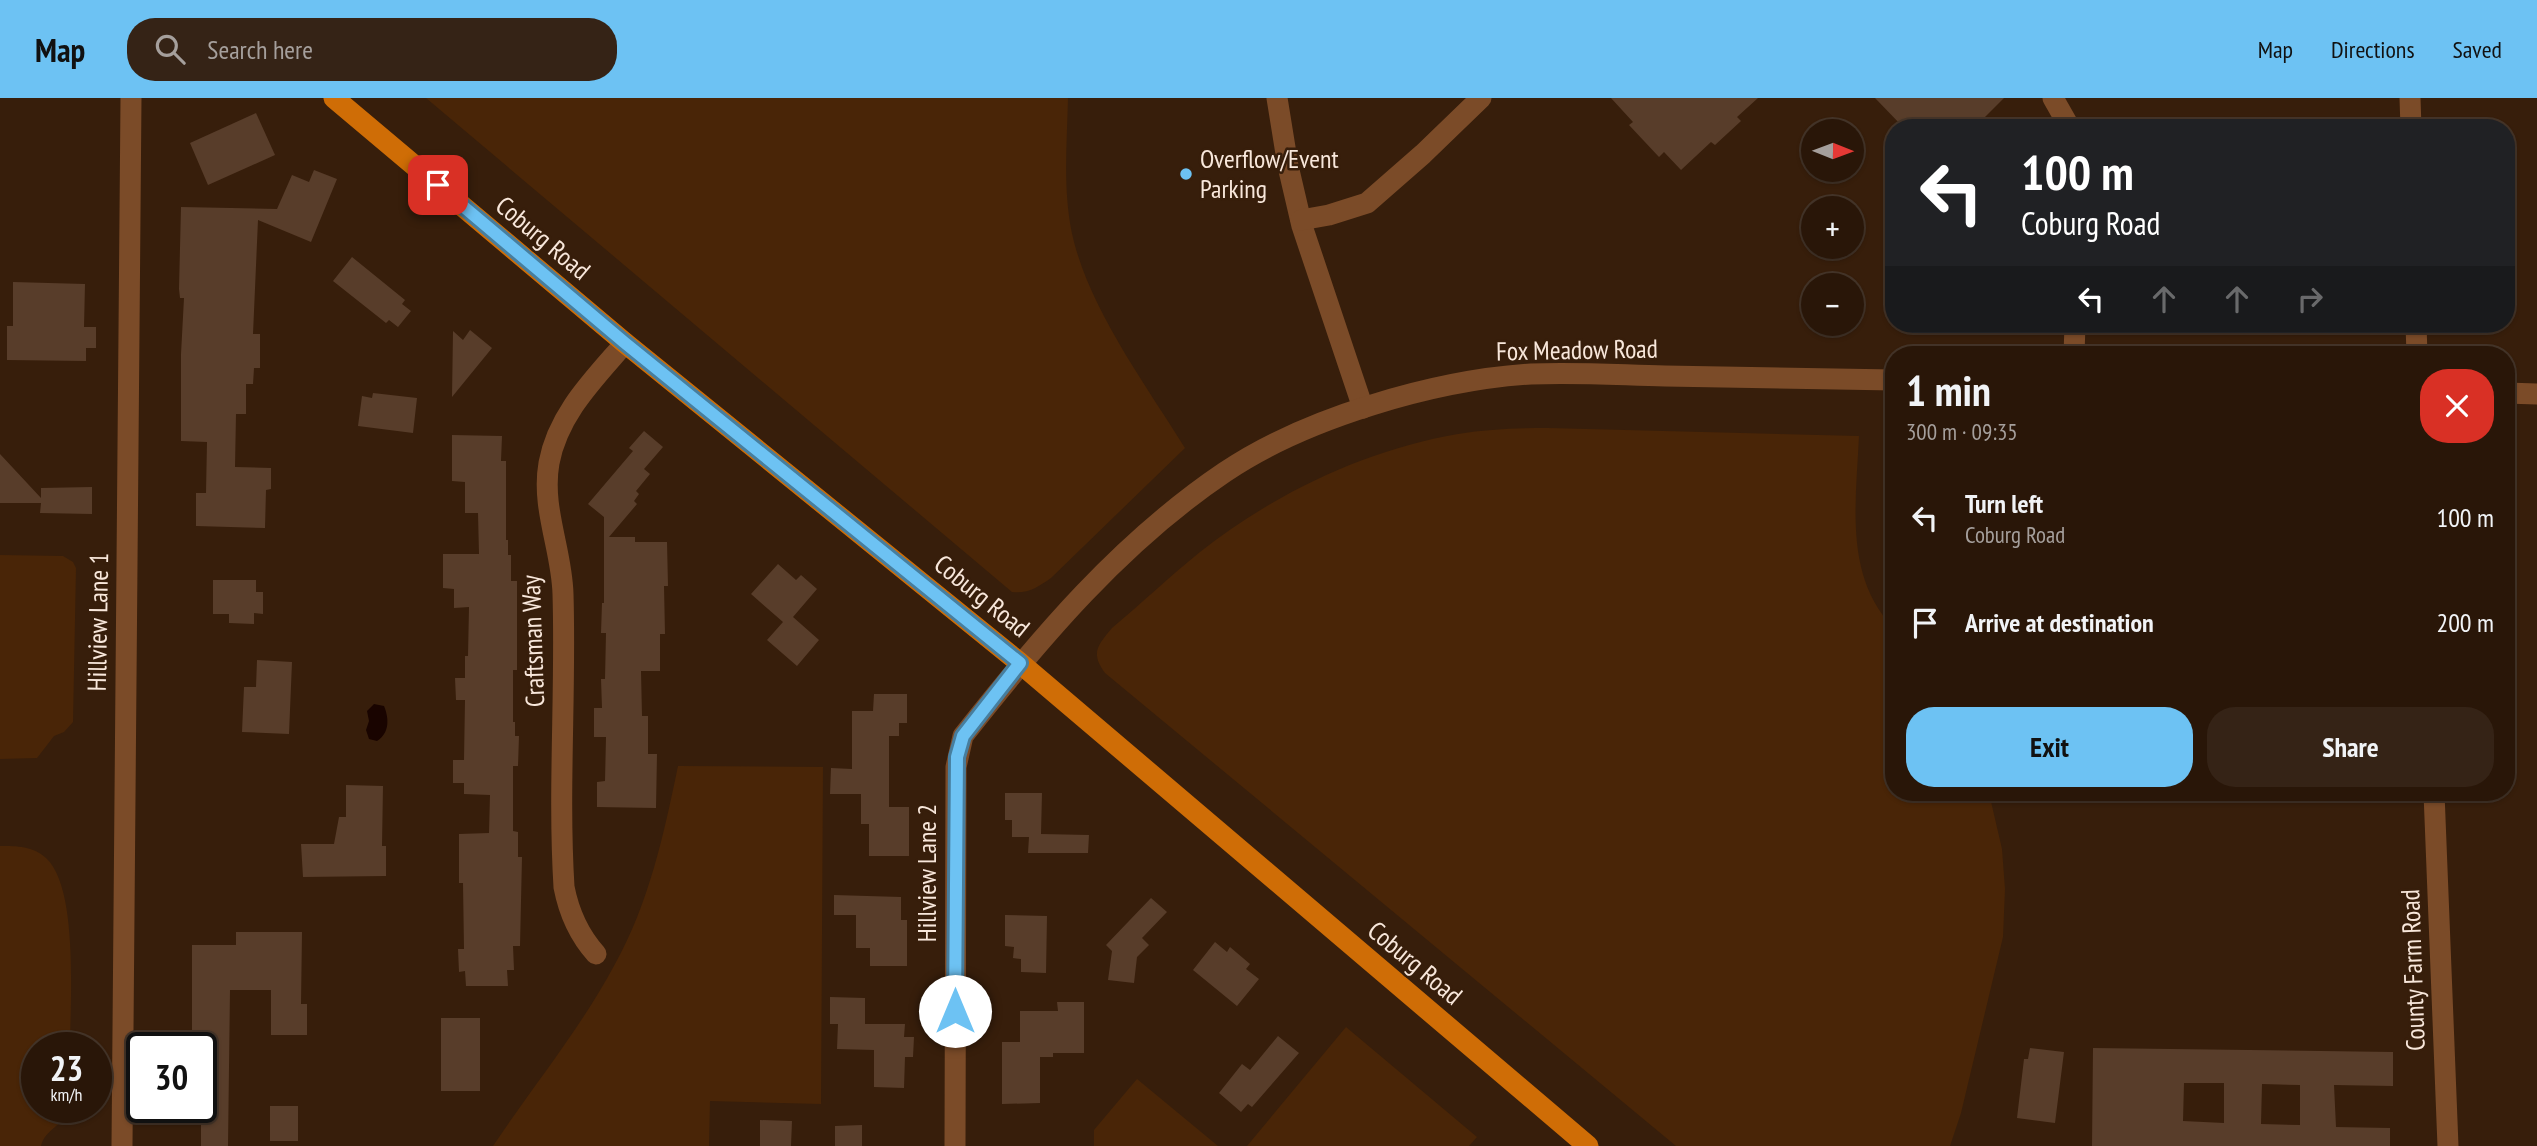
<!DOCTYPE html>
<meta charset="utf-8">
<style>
body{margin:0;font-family:"PT Sans Narrow",sans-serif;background:#352316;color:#f1f3f6;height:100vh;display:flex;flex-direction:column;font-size:26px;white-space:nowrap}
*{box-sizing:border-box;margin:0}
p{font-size:23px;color:#a59f9c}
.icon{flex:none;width:38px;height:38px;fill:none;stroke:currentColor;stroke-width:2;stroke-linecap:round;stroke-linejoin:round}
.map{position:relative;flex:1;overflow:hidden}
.details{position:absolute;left:1885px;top:248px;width:630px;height:455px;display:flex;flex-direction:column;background:#291608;border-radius:28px;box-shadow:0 2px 5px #0004,0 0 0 2px #453529}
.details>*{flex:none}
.hud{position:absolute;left:1885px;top:21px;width:630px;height:214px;border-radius:28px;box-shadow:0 2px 5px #0004,0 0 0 2px #453529;background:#202124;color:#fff;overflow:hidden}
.needle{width:46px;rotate:91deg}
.controls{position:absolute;left:1801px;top:21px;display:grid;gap:14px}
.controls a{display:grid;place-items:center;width:63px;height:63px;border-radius:50%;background:#291608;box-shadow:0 2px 5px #0004,0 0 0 2px #453529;font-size:35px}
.speed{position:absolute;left:21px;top:934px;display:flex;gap:14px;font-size:35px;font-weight:700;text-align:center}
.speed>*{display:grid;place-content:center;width:91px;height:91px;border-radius:50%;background:#291608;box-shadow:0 2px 5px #0004,0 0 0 2px #453529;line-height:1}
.speed small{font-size:18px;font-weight:400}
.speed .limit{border:4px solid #111;border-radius:10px;background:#fff;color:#111}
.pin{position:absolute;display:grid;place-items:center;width:60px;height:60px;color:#fff;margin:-30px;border-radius:14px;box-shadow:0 4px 10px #0006}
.me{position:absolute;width:77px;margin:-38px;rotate:0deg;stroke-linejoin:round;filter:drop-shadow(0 0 5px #0008)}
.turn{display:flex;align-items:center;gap:24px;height:147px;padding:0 21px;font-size:32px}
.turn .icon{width:91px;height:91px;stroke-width:2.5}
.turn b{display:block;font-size:49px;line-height:60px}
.lanes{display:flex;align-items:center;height:66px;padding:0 21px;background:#0003;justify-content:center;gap:35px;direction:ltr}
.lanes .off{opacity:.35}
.round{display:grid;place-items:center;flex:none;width:74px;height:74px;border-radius:28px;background:#352316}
.summary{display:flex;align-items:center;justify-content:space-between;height:119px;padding:0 21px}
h1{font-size:42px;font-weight:800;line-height:52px}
.cta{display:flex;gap:14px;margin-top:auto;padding:14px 21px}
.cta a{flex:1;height:80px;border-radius:28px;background:#6dc2f3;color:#111;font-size:28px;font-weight:800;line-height:80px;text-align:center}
.cta a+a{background:#352316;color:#f1f3f6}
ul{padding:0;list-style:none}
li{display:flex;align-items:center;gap:21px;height:105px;padding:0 21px}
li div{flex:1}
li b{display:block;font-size:26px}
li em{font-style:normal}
header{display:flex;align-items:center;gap:42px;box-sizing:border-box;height:98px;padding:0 35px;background:#6dc2f3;color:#111}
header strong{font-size:33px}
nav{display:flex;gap:38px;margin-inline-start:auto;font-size:24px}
.search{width:490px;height:63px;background:#352316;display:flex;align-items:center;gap:18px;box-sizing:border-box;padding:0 24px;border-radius:28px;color:#a59f9c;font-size:26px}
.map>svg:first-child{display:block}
.green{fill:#492507}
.water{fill:#190400}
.building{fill:#583d2a;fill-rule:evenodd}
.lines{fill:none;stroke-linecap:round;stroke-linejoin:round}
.minor{stroke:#7b4b28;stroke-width:21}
.major{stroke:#cf6d06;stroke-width:21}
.route-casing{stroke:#477e9e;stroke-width:18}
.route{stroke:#6dc2f3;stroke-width:12}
.poi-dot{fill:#6dc2f3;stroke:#371e0b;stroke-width:2.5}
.labels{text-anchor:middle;stroke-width:5;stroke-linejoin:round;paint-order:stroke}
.poi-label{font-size:26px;fill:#f8e7db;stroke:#371e0b;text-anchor:start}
.street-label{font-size:26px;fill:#f8e7db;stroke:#371e0b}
</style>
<header>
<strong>Map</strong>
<div class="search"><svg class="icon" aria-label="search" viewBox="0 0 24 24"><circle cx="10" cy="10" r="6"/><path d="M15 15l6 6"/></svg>Search here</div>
<nav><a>Map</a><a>Directions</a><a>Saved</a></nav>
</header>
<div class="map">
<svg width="2537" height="1048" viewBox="0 0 2537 1048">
<rect width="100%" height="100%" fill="#371e0b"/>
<g class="green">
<path d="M426 0H1068C1067 47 1062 97 1074 144 1093 216 1146 287 1185 350L1051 480C1038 489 1028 496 1012 494Z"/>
<path d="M1548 330 1859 338C1856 404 1844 478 1893 529L1894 695H1989L2002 751 2005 791 2003 839 1961 1015 1950 1048H1676L1105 575C1090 555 1098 547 1112 530 1142 505 1170 478 1200 454 1275 395 1365 352 1458 336 1488 331 1518 330 1548 330Z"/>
<polygon points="0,457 63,458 73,464 76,470 73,624 64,634 54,638 37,660 0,661"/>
<path d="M678 668 823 669 821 1006 710 1003 709 1048H493C533 988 581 930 615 866 649 805 664 736 678 668Z"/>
<path d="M0 748C17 748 33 748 46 760 79 790 70 906 70 950H37V1010H69C63 1029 45 1031 41 1048H0Z"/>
<polygon points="1346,929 1477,1039 1469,1048 1247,1048"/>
<polygon points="1137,981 1218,1048 1094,1048 1094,1032"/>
</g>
<path class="water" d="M374 606 384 608C389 620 390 635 377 643L369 641 366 632 369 623 367 613Z"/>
<g class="building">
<polygon points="1611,0 1758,0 1737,19 1741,23 1715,47 1711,44 1681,72 1664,54 1659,59 1629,27 1633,24"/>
<polygon points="1875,0 2004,0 1974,30 1904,30"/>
<polygon points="256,15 275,57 208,87 190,45"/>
<polygon points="314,72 337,81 311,144 258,122 253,236 260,236 260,270 254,270 253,286 246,286 246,316 236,316 235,369 271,370 271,391 266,392 265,430 196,428 196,395 206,395 207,344 181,343 181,256 184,200 180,200 179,191 181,109 277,111 292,77 309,84"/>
<polygon points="352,159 405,202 402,206 411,213 398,229 389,222 386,225 333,183"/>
<polygon points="13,184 85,186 84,229 96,229 96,250 86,250 86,263 7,262 7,228 13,228"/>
<polygon points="470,232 492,250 452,299 453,233 463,242"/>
<polygon points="373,295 417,300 413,335 358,328 362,298 372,300"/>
<polygon points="644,333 663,349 644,371 650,376 636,393 639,396 634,403 637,406 609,439 635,439 635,444 667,444 668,488 664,488 665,536 660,536 660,573 641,573 642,618 648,618 648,656 657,656 656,710 597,709 597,684 605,683 606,639 594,639 594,610 602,610 601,581 605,581 606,535 601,535 602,505 604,505 604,419 588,406 633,353 629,350"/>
<polygon points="452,337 502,338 501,363 506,363 506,442 508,442 508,457 511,457 511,483 517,483 517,572 513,572 513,624 515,624 515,638 519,638 518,668 513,668 513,733 518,734 518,759 522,759 520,848 513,848 514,872 507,872 508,888 466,888 465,873 459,874 458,851 464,851 463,785 459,785 459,736 489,735 490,697 464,696 464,685 453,685 453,662 464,662 465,602 456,602 455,580 465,580 465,558 468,558 469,509 454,510 454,491 443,490 443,456 479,456 478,415 465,415 465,384 452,383"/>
<polygon points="0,356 41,400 41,390 92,389 92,416 40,415 41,405 0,405"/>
<polygon points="778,466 796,482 801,477 817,491 793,519 819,542 797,568 767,542 783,524 751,496"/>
<polygon points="213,482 256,482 256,494 263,494 263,516 254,515 254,526 229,525 229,516 213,516"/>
<polygon points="257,562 292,564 289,636 242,634 244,589 256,589"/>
<polygon points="874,596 907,596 907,625 899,625 899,638 889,638 889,709 909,709 909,758 869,758 869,726 861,726 861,696 830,696 831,670 852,671 852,613 873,613"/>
<polygon points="346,687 383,688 382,748 386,748 386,778 303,779 301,746 334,746 339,719 346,719"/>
<polygon points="1005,695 1042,695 1041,736 1089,737 1088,755 1028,755 1029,739 1012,739 1012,722 1005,722"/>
<polygon points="834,797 901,799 901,822 907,822 907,868 870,868 870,850 856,850 856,817 834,817"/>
<polygon points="1151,800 1167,814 1142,840 1149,847 1137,859 1134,885 1108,882 1112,853 1106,847"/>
<polygon points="1005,817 1047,818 1046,875 1021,874 1021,861 1013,860 1014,849 1005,848"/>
<polygon points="236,834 302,834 301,906 307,906 307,937 271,937 271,892 230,892 228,1048 201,1048 201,950 199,950 199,933 192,932 192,847 236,847"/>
<polygon points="1215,844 1227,854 1230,849 1250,866 1246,871 1259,881 1237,908 1193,872"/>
<polygon points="830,899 865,900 865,926 905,926 904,939 914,939 913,959 905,959 904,990 874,989 874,952 837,951 838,926 830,926"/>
<polygon points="1057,904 1084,904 1084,955 1053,955 1053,959 1040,959 1040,1005 1002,1006 1002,944 1020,944 1020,913 1058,913"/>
<rect x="441" y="920" width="39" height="73"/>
<polygon points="1278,938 1299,955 1252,1009 1248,1006 1241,1014 1219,995 1242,966 1250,972"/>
<polygon points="2030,950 2064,954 2055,1025 2017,1020 2024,961 2028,961"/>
<path d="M2093 950 2393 954V988L2334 987 2336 1029 2390 1030V1048H2092ZM2184 985H2224V1025L2183 1023ZM2262 986 2300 987V1027L2261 1026Z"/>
<rect x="270" y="1008" width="28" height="35"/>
<polygon points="760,1022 792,1023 791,1048 760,1048"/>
<polygon points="862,1027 862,1048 835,1048 835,1028"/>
</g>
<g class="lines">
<g class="minor">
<polyline points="1277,0 1288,68 1302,128 1363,310"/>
<polyline points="2053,0 2070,30"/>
<polyline points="2410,0 2411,30"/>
<polyline points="1301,122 1329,117 1367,105 1423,56 1481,0"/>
<polyline points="2416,226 2417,257"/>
<polyline points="2074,257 2075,226"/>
<polyline points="2506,295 2537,296"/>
<polyline points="2434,695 2448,1048"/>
<path d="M596 856C579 837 569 815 564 789 558 692 566 594 563 496 562 452 541 410 549 365 558 316 594 281 625 245"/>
<polyline points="122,1048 131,0"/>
<path d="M955 1048 956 669 963 638C1040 540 1121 444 1225 374 1305 320 1435 282 1531 276 1576 274 1620 277 1665 278 1741 279 1817 281 1894 282"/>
</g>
<polyline class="major" points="334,0 625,245 1020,565 1588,1048"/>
</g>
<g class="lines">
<defs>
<polyline id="route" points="438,87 625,245 1020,565 963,638 957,659 955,913"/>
</defs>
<use href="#route" class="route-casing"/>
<use href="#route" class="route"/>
</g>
<circle class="poi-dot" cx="1186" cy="76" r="7"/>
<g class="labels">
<g class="poi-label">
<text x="1200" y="70">Overflow/Event<tspan x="1200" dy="30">Parking</tspan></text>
</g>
<g class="street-label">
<text transform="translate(543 140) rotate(40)" y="9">Coburg Road</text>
<text transform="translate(1577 252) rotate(-1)" y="9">Fox Meadow Road</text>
<text transform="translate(982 498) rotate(39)" y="9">Coburg Road</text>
<text transform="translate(98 524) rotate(-89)" y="9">Hillview Lane 1</text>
<text transform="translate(533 543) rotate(-92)" y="9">Craftsman Way</text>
<text transform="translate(927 775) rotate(-90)" y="9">Hillview Lane 2</text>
<text transform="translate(1415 865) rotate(40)" y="9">Coburg Road</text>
<text transform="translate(2413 872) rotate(-92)" y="9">County Farm Road</text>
</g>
</g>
</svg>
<div class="controls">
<a><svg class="needle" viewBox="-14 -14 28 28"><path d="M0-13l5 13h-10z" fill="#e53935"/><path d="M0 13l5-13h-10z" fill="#a59f9c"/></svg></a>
<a>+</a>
<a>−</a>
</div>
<div class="speed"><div>23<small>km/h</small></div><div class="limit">30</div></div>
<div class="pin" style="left:438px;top:87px;background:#d93025"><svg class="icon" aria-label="arrive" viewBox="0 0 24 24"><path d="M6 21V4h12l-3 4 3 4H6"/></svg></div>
<svg class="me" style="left:955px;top:913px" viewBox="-20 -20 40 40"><circle r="19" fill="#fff"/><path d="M0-13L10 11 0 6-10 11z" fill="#6dc2f3"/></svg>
<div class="hud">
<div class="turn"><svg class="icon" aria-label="left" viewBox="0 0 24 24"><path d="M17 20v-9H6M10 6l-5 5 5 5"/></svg><div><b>100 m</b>Coburg Road</div></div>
<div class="lanes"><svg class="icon" aria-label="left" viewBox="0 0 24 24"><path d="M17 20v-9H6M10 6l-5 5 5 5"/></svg><svg class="icon off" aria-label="ahead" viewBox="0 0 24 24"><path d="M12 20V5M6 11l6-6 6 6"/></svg><svg class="icon off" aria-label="ahead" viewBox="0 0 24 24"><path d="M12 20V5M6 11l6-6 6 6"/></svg><svg class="icon off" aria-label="right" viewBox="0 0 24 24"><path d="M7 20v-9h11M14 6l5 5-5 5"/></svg></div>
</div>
<section class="details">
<div class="summary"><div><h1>1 min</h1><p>300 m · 09:35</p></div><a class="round" style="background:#d93025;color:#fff"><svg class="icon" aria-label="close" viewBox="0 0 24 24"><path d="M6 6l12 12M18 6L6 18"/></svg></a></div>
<ul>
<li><svg class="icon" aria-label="left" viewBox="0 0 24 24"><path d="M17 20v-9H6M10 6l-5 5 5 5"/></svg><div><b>Turn left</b><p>Coburg Road</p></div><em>100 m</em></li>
<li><svg class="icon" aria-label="arrive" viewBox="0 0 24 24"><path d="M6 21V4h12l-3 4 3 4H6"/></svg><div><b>Arrive at destination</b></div><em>200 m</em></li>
</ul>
<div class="cta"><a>Exit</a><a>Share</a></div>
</section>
</div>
